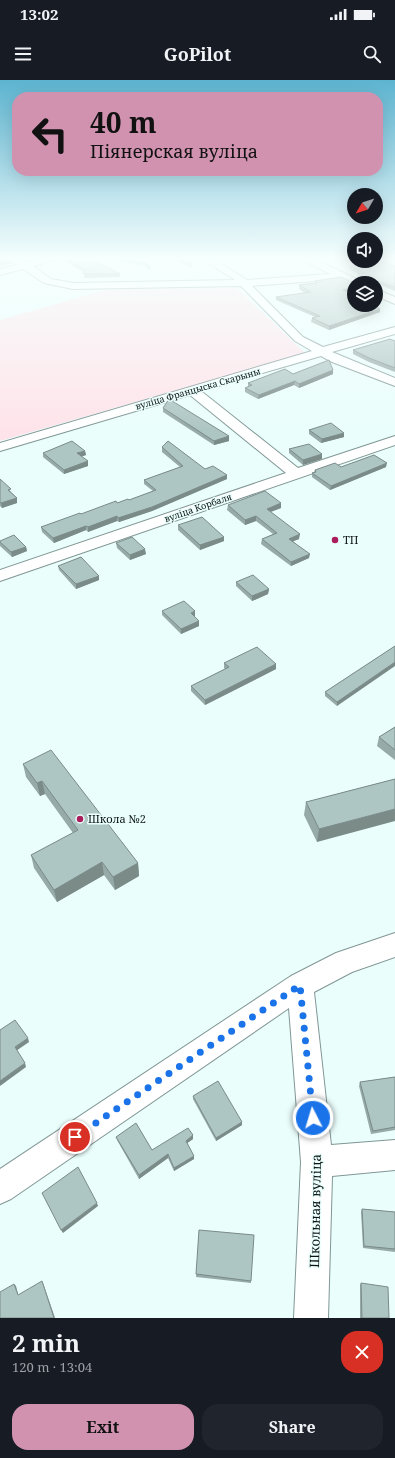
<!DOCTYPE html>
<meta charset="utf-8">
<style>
body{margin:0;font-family:"Noto Serif",serif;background:#20242c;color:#f1f3f6;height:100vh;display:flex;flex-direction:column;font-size:15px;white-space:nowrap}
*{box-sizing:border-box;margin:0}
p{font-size:13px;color:#9ea1a6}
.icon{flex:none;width:22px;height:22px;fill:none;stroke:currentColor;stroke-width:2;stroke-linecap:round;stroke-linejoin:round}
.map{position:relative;height:1238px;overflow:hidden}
.details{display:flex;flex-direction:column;background:#171b24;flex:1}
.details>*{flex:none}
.top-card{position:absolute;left:12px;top:12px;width:371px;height:84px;border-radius:16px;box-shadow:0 4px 16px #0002;background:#d192b0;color:#111;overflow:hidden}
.needle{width:26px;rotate:231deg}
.controls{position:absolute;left:347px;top:108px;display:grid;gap:8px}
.controls a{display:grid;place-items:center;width:36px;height:36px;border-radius:50%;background:#171b24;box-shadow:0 4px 16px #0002;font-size:20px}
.pin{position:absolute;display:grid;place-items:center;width:34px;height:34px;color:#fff;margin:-17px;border:2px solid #fff;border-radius:50%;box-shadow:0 1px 4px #0007}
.me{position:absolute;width:44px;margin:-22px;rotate:355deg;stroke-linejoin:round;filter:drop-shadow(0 0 3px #0008)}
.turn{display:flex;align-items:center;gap:14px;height:84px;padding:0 12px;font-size:18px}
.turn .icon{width:52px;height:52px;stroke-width:2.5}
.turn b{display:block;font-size:28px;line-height:34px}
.round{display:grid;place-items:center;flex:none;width:42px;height:42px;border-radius:16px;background:#20242c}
.overview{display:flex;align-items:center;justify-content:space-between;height:68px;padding:0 12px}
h1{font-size:24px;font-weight:700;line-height:30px}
.cta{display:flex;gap:8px;margin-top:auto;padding:8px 12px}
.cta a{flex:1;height:46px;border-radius:16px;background:#d192b0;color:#111;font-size:16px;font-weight:700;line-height:46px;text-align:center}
.cta a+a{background:#20242c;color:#f1f3f6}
.status{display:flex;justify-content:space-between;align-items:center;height:28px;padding:0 20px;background:#171b24;direction:ltr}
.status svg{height:11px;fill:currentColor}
header{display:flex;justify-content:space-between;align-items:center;height:52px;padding:0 12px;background:#171b24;font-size:18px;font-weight:700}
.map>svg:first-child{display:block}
.green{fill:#fee4ea}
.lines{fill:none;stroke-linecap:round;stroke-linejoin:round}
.stream{stroke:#2db3ab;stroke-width:2.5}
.minor-casing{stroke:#809795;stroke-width:2}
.minor{fill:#fff;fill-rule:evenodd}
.wall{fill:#96aaa8}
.shaded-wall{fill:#7a8b88}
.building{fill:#aec6c3;stroke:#7a8b88}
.route{stroke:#1a73e8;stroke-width:7;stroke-dasharray:0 12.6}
.poi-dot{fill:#aa1c5b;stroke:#eafefc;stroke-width:1.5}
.labels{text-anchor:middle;stroke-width:3;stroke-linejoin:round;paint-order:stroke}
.far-street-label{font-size:9px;fill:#0c1413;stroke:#eafefc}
.poi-label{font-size:11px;fill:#0c1413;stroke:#eafefc;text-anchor:start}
.near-street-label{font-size:13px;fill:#0c1413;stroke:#eafefc}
</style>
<div class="status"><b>13:02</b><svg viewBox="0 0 49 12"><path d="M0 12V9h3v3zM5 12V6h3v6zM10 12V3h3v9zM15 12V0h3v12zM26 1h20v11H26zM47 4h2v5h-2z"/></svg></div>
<header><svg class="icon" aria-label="menu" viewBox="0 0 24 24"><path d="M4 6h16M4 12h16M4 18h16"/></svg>GoPilot<svg class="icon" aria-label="search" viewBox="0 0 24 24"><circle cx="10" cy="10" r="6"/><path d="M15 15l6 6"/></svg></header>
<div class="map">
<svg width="395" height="1238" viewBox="0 0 395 1238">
<rect width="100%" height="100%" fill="#eafefc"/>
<polygon class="green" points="237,208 305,273 0,361 0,240 108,209"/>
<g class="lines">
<polyline class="stream" points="105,178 146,184 149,188"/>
<defs>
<g id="minor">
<polygon points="7,177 18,177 26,182 47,177 63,177 61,179 33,186 51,199 73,203 235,200 199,177 211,177 247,200 330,194 297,177 310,177 361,201 362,203 354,203 354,205 341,199 252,206 303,257 323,267 395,247 395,254 332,272 395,298 395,306 332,282 321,276 201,311 298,388 395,356 395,365 0,501 0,490 286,393 190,315 0,371 0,363 312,271 295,261 241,206 73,209 44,203 23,189 0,195 0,189 17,185"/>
<polygon points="376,209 395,217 395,224 376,216"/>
<polygon points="395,853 395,877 352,892 314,912 331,1065 395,1060 395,1090 332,1096 328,1238 294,1238 301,1082 289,928 11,1119 0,1124 0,1089 291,896 336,873"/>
</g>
</defs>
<use href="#minor" class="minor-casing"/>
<use href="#minor" class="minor"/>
</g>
<g class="wall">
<polygon points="62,177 120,194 120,197 84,198 84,192 62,180"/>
<polygon points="169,177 200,177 200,179 192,181 192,188"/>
<polygon points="218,177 246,177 226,181"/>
<polygon points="380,183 395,186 395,211 377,204 376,204 376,203 354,203 354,210 348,212 354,225 380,229 380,232 329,250 311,242 312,238 315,237 276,220 276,217 305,213 299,209 299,205 315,203 315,201 354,203 362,201 357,198 358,194 359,194 350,190 350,186"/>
<polygon points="395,261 395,292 369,282 353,274 353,270"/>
<polygon points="333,290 333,294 299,308 294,305 258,319 245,312 245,308 248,307 248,303 293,294"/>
<polygon points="163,328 229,361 214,365 163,332"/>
<polygon points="309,350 344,357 321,363 309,354"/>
<polygon points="162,367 205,389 227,395 227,399 152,431 119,442 117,441 88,452 86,450 54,463 42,452 41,447 81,434 117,423 129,420 153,411 144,404 144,400 180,387 162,372"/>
<polygon points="289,369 322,379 303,385 289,373"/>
<polygon points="85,371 86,375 81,376 88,386 64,394 43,377 43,373"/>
<polygon points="341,387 386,387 330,410 312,397 312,393 314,392 315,390"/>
<polygon points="0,399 12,413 17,418 17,423 2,428 0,426"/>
<polygon points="228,425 281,428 271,432 299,459 293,461 309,478 291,486 261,464 262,459 273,454 256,441 245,445 227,430"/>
<polygon points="178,445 224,461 200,470 178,450"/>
<polygon points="0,461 26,467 27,471 12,477 0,466"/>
<polygon points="116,463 146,474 130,480 117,468"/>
<polygon points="58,486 99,496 99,500 76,509 59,490"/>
<polygon points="236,502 269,509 268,514 252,521 236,506"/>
<polygon points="162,531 195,536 194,536 199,541 199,546 181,554 162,535"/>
<polygon points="395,566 337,626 325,616 325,612"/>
<polygon points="224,583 276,584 276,589 205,625 191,611 191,606 225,589 224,588"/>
<polygon points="395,647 395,680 377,666 379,657"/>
<polygon points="23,684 138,783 139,796 115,810 104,795 57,822 34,788 31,775 73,753 45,714 40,716 26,697"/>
<polygon points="395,699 317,762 304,735 306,722"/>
<polygon points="395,997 395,1050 371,1054 359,1006 360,1002"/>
<polygon points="193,1016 242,1042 242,1045 216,1061 193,1019"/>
<polygon points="193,1055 193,1059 187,1063 194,1079 174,1091 168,1078 139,1099 117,1060 116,1057 152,1070"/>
<polygon points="362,1129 395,1132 395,1172 363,1168 361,1132"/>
<polygon points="199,1150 251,1201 251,1203 196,1197"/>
<polygon points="361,1203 389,1238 360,1238 360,1205"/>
</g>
<g class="shaded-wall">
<polygon points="194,177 200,177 200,179 191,181 191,178"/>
<polygon points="229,177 246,177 226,181 226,178"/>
<polygon points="12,180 12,183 0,186 0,182"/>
<polygon points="377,201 377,204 376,204 376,203 368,203"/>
<polygon points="354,207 354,210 343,213 343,210"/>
<polygon points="380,229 380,232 329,250 329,246"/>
<polygon points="333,290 333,294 299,308 299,304"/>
<polygon points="295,301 294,305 258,319 259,315"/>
<polygon points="344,353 344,357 321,363 322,359"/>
<polygon points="229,356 229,361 214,365 214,361"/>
<polygon points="85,371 86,375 78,378 77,373"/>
<polygon points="322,374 322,379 303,385 303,380"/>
<polygon points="88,381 88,386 64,394 64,390"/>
<polygon points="387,383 386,387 330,410 331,406"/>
<polygon points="227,395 227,399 152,431 119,442 118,438"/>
<polygon points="17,418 17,423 2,428 1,423"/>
<polygon points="281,423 281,428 267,433 267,429"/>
<polygon points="117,436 117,441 88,452 88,447"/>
<polygon points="256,436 256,441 245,445 245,440"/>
<polygon points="86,446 86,450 54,463 53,458"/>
<polygon points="300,454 299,459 289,463 289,459"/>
<polygon points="224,457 224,461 200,470 200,465"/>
<polygon points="26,467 27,471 12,477 11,472"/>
<polygon points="145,469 146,474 130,480 130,475"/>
<polygon points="310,474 309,478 291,486 291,482"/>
<polygon points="99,496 99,500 76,509 76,504"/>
<polygon points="269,509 268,514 252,521 252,516"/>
<polygon points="195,531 195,536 191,538 191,533"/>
<polygon points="199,541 199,546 181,554 181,549"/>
<polygon points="395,582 395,586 337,626 337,622"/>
<polygon points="276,584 276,589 205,625 205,620"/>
<polygon points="42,701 45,714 40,716 37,703"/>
<polygon points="395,729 395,741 317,762 319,749"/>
<polygon points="102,782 104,795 57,822 54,810"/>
<polygon points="138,783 139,796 115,810 113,797"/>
<polygon points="28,958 29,962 16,971 15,967"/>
<polygon points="25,983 26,987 0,1006 0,1001"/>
<polygon points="242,1042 242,1045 216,1061 216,1058"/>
<polygon points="193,1055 193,1059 186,1064 186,1061"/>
<polygon points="168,1074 168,1078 139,1099 139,1095"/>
<polygon points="194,1076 194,1079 174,1091 174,1088"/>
<polygon points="97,1123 98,1126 63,1153 61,1150"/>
<polygon points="42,1201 43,1203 55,1238 54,1238"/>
<polygon points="14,1204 16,1206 19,1218 18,1215"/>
</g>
<g class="building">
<polygon points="0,177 8,177 12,180 0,182"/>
<polygon points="62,177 88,177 120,194 83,194 84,189"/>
<polygon points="176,177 194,177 191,178 192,184"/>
<polygon points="371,181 375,181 380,183 385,182 395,186 395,207 377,201 368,203 354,203 354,207 343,210 354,215 354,225 372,225 380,229 329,246 312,238 320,236 276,217 311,212 299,205 317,203 315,201 341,197 354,203 356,201 363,201 363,197 358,194 365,193 350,186"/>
<polygon points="390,259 395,261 395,288 369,278 353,270"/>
<polygon points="329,280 333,290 299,304 295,301 259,315 245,308 252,305 248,303 285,289 293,294"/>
<polygon points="169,319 229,356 214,361 163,328"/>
<polygon points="331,343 344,353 322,359 309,350"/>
<polygon points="72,361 85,371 77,373 88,381 64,390 43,373"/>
<polygon points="168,361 205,389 213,386 227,395 152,427 118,438 117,436 88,447 86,446 53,458 41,447 80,433 81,434 116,421 117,423 128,419 129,420 156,410 144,400 183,386 162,367"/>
<polygon points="309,364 322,374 303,380 289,369"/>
<polygon points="374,375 387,383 331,406 312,393 316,392 315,390 335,383 341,387"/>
<polygon points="0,399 11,409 8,410 17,418 1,423 0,422"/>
<polygon points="265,411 281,423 267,429 300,454 289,459 310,474 291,482 262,459 277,453 256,436 245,440 228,425"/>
<polygon points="202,437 224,457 200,465 178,445"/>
<polygon points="14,455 26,467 11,472 0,462 0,461"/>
<polygon points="132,457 145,469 130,475 116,463"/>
<polygon points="81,477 99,496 76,504 58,486"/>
<polygon points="253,495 269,509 252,516 236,502"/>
<polygon points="184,521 195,531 191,533 199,541 181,549 162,531"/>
<polygon points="395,566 395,582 337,622 325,612"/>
<polygon points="257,567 276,584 205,620 191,606 229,587 224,583"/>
<polygon points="395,647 395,670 379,657"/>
<polygon points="51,670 138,783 113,797 102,782 54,810 31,775 78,750 42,701 37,703 23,684"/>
<polygon points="395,699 395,729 319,749 306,722"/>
<polygon points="15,940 28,958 15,967 25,983 0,1001 0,950"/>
<polygon points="395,997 395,1047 373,1051 360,1002"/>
<polygon points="218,1001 242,1042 216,1058 193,1016"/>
<polygon points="136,1043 152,1070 188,1048 193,1055 186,1061 194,1076 174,1088 168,1074 139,1095 116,1057"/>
<polygon points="78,1087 97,1123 61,1150 42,1113"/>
<polygon points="362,1129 395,1132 395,1169 364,1166"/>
<polygon points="199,1150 254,1155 251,1201 196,1194"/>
<polygon points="42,1201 54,1238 0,1238 0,1212 14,1204 18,1215"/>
<polygon points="361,1203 388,1207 389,1238 362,1238"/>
</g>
<linearGradient id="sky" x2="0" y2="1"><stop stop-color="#5db4d0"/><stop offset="0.51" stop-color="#f6fffe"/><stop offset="1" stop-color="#f6fffe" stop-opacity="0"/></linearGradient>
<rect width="395" height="350" fill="url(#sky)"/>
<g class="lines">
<polyline class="route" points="75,1057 300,905 313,1038"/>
</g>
<g class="poi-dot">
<circle cx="335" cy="460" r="4"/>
<circle cx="80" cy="739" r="4"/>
</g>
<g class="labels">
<g class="far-street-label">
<text transform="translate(198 309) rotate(-16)" y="3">вуліца Францыска Скарыны</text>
<text transform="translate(198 428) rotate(-19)" y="3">вуліца Корбаля</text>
</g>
<g class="poi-label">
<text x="343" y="464">ТП</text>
<text x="88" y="743">Школа №2</text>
</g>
<g class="near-street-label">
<text transform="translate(315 1131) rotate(-89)" y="5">Школьная вуліца</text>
</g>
</g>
</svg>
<div class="controls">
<a><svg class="needle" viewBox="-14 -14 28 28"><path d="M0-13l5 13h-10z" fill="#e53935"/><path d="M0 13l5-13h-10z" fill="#9ea1a6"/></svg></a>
<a><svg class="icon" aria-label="sound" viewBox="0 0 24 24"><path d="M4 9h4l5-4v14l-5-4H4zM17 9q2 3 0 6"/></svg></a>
<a><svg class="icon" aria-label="layers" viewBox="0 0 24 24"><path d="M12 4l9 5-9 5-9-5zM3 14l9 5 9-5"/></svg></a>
</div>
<div class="pin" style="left:75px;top:1057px;background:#d93025"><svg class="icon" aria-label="arrive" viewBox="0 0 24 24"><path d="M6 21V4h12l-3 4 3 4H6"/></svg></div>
<svg class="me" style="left:313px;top:1038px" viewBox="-20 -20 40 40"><circle r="17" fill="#1a73e8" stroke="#fff" stroke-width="3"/><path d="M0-11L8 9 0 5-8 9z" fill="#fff"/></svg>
<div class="top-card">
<div class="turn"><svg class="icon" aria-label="left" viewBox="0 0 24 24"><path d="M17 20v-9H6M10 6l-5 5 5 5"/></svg><div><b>40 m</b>Піянерская вуліца</div></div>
</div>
</div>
<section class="details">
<div class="overview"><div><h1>2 min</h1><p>120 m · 13:04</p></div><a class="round" style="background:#d93025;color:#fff"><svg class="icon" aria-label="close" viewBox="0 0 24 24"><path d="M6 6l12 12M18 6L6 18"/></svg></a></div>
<div class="cta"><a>Exit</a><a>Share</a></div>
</section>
